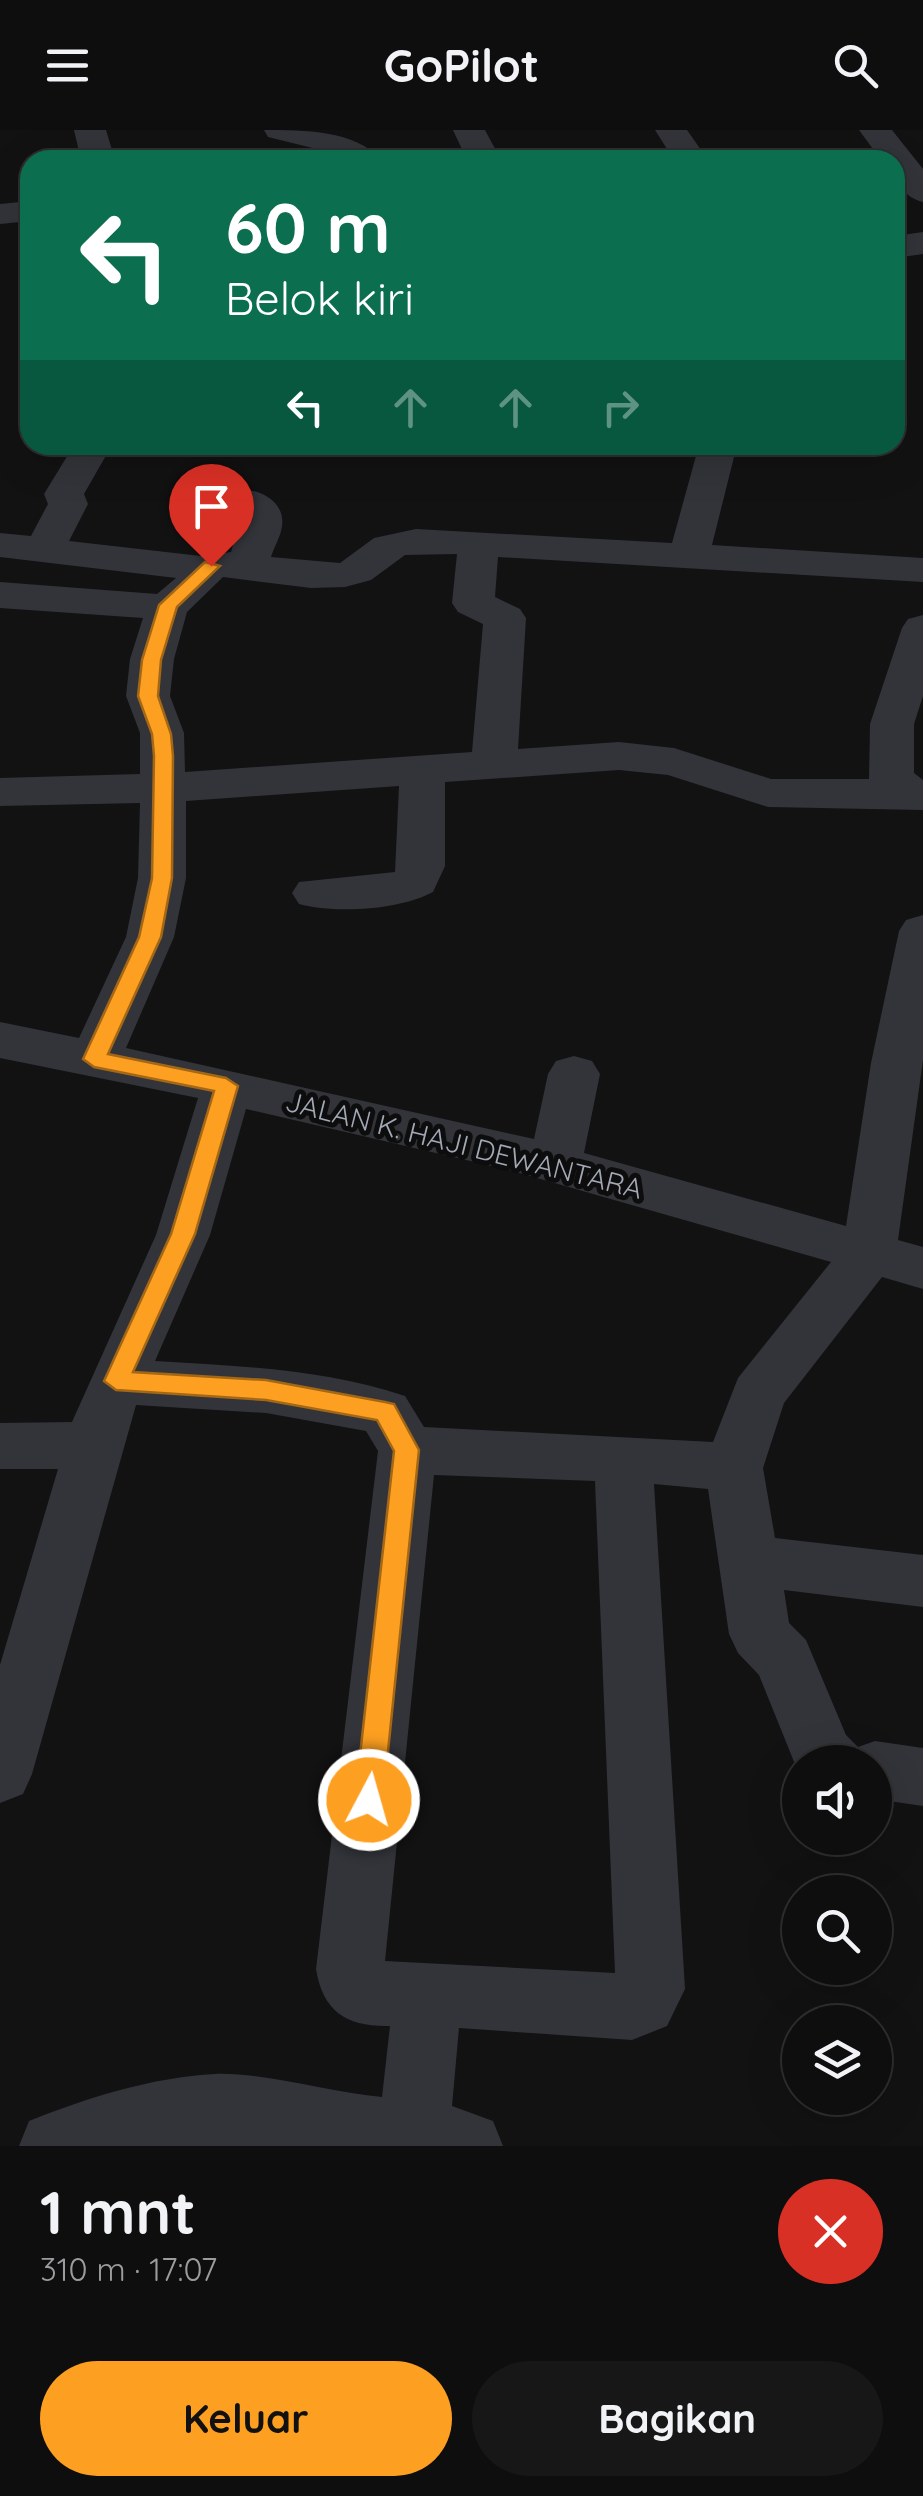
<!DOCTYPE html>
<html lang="id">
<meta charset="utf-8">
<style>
body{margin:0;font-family:Quicksand,sans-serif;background:#171717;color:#f1f3f6;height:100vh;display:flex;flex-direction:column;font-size:38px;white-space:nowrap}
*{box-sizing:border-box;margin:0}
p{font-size:32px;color:#9b9c9e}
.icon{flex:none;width:55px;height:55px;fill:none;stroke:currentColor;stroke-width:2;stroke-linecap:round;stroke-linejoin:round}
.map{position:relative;height:2016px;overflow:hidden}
.drawer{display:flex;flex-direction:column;background:#0e0e0e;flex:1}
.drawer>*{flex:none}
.hud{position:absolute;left:20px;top:20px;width:885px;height:305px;border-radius:30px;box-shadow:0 10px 40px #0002,0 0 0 2px #2e2e2e;background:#0b6e4f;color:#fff;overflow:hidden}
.tools{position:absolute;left:782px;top:1615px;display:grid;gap:20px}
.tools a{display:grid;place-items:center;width:110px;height:110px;border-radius:50%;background:#0e0e0e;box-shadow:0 10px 40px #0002,0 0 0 2px #2e2e2e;font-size:50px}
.pin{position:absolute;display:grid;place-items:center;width:85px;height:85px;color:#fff;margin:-102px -42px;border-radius:50% 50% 50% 0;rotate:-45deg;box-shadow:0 0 10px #0007}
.pin .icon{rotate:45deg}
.me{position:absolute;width:110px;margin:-55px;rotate:6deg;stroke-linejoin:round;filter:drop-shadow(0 0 8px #0008)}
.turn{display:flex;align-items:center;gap:35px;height:210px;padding:0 40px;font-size:45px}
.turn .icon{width:130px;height:130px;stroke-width:2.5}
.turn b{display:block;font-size:70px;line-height:85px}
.lanes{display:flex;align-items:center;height:95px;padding:0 40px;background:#0003;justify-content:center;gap:50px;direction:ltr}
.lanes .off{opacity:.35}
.round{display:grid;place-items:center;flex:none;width:105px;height:105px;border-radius:52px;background:#171717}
.headline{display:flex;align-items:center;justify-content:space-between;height:170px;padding:0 40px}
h1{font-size:60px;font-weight:700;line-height:75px}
.cta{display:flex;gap:20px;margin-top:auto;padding:20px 40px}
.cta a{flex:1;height:115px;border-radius:60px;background:#fd9f20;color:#111;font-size:40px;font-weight:700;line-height:115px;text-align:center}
.cta a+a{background:#171717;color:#f1f3f6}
header{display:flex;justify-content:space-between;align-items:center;height:130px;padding:0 40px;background:#0e0e0e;font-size:45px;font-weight:700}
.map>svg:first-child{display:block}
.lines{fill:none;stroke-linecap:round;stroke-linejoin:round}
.minor{fill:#323439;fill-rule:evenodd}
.route{fill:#fd9f20;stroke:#a46715;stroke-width:2.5}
.labels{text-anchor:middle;stroke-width:10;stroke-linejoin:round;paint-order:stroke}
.street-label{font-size:28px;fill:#a2a9b5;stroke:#0d0d0e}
</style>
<header><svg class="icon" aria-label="menu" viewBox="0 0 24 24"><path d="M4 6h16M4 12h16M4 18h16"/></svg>GoPilot<svg class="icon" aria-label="search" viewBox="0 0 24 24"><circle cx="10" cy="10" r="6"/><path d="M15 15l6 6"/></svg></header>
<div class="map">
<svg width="923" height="2016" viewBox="0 0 923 2016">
<rect width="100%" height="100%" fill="#121213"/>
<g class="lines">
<g class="minor">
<polygon points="74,0 106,0 115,30 81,30"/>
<path d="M264 0C303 0 356 0 381 30H344L337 24 268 7Z"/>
<polygon points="453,0 485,0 501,30 467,30"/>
<polygon points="655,0 687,0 708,30 674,30"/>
<path d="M859 0H892L923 39V72C902 67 895 50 895 30H881Z"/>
<polygon points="30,71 30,91 0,94 0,74"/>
<polygon points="923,102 923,124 895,128 895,106"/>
<path d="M74 315H112L84 364 88 374 69 411 201 426 231 422 241 387 226 369 232 361C253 355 286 369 282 396 281 406 274 417 271 427L340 433 374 408 416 399 672 413 699 315H737L712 415 923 428V452L498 427 495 467 520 479 526 488 518 619 619 612 674 618 771 649H869L870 594 902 498 908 489 923 485V566L914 594V643L923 650V680L768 677 668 645 619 640 445 652V736L433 762C400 780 335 784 299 774L292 763 299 752 395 742 399 656 186 671V748L174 807 126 918 534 1009 548 944 556 931 574 926 592 931 600 944 584 1023 846 1096 871 933 899 801 906 790 923 785V930L898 1110 923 1117V1159L882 1147 784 1273 763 1338 775 1408 923 1425V1477L784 1460 789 1493 806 1510 846 1605 858 1617 875 1611 923 1618V1676L875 1669V1632H800L799 1644 759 1545 738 1523 729 1504 708 1359 654 1354 685 1859 667 1896 632 1910 459 1898 452 1976 493 1991 503 2016H19L29 1991C86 1968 153 1947 215 1944 264 1942 331 1963 382 1967L390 1896C347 1897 323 1882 316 1839L378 1321 366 1301 266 1283 136 1275 32 1644 23 1664 0 1673V1535L58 1339H0V1293L72 1292 156 1105 198 968 0 928V892L79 908 126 807 138 748 140 673 0 676V648L140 644V603L126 566 130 529 143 488 0 478V452L157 464 176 448 0 427V403L31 406 48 374 44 364ZM457 424 452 473 458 482 483 494 472 622 185 642 184 603 170 566 174 529 187 482 223 447 311 458 345 457 371 450 405 425ZM246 979 509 1040 831 1132 738 1248 713 1312 424 1297 405 1266C325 1239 239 1236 155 1231L210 1105ZM434 1345 595 1351 615 1843 385 1831Z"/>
</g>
</g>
<polygon class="route" points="205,432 220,436 177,477 161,530 158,566 171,604 173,626 172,748 161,807 108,924 226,948 238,956 195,1104 133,1242 266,1250 385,1272 394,1274 419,1320 383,1670 379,1678 369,1682 359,1678 355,1670 394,1321 377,1290 266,1270 116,1260 104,1251 171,1104 214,961 94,937 83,929 139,807 152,748 154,626 152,604 138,566 142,530 159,475"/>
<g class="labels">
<g class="street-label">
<text transform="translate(464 1015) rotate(14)" y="10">JALAN K. HAJI DEWANTARA</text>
</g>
</g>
</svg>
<div class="tools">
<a><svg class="icon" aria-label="sound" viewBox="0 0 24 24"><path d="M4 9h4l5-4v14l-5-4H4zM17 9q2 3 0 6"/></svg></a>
<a><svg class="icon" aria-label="search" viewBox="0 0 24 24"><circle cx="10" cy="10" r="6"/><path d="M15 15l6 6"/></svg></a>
<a><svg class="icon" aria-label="layers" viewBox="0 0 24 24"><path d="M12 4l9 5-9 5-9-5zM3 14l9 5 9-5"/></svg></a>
</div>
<div class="pin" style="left:211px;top:436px;background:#d93025"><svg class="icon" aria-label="arrive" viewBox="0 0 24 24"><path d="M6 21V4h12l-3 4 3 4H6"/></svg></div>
<svg class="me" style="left:369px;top:1670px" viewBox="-20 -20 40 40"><circle r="17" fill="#fd9f20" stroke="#fff" stroke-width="3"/><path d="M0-11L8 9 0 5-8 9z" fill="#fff"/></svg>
<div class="hud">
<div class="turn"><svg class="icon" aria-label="left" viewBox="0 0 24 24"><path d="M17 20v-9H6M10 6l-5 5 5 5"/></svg><div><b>60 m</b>Belok kiri</div></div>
<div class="lanes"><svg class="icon" aria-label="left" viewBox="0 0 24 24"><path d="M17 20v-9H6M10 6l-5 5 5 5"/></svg><svg class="icon off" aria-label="ahead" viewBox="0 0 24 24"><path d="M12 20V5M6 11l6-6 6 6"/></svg><svg class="icon off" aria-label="ahead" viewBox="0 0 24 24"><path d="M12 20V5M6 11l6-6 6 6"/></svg><svg class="icon off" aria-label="right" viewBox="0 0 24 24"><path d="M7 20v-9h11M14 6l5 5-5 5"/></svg></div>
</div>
</div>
<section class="drawer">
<div class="headline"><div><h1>1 mnt</h1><p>310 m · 17:07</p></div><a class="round" style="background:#d93025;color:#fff"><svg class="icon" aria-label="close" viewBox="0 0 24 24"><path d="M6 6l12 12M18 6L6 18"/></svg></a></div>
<div class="cta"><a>Keluar</a><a>Bagikan</a></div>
</section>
